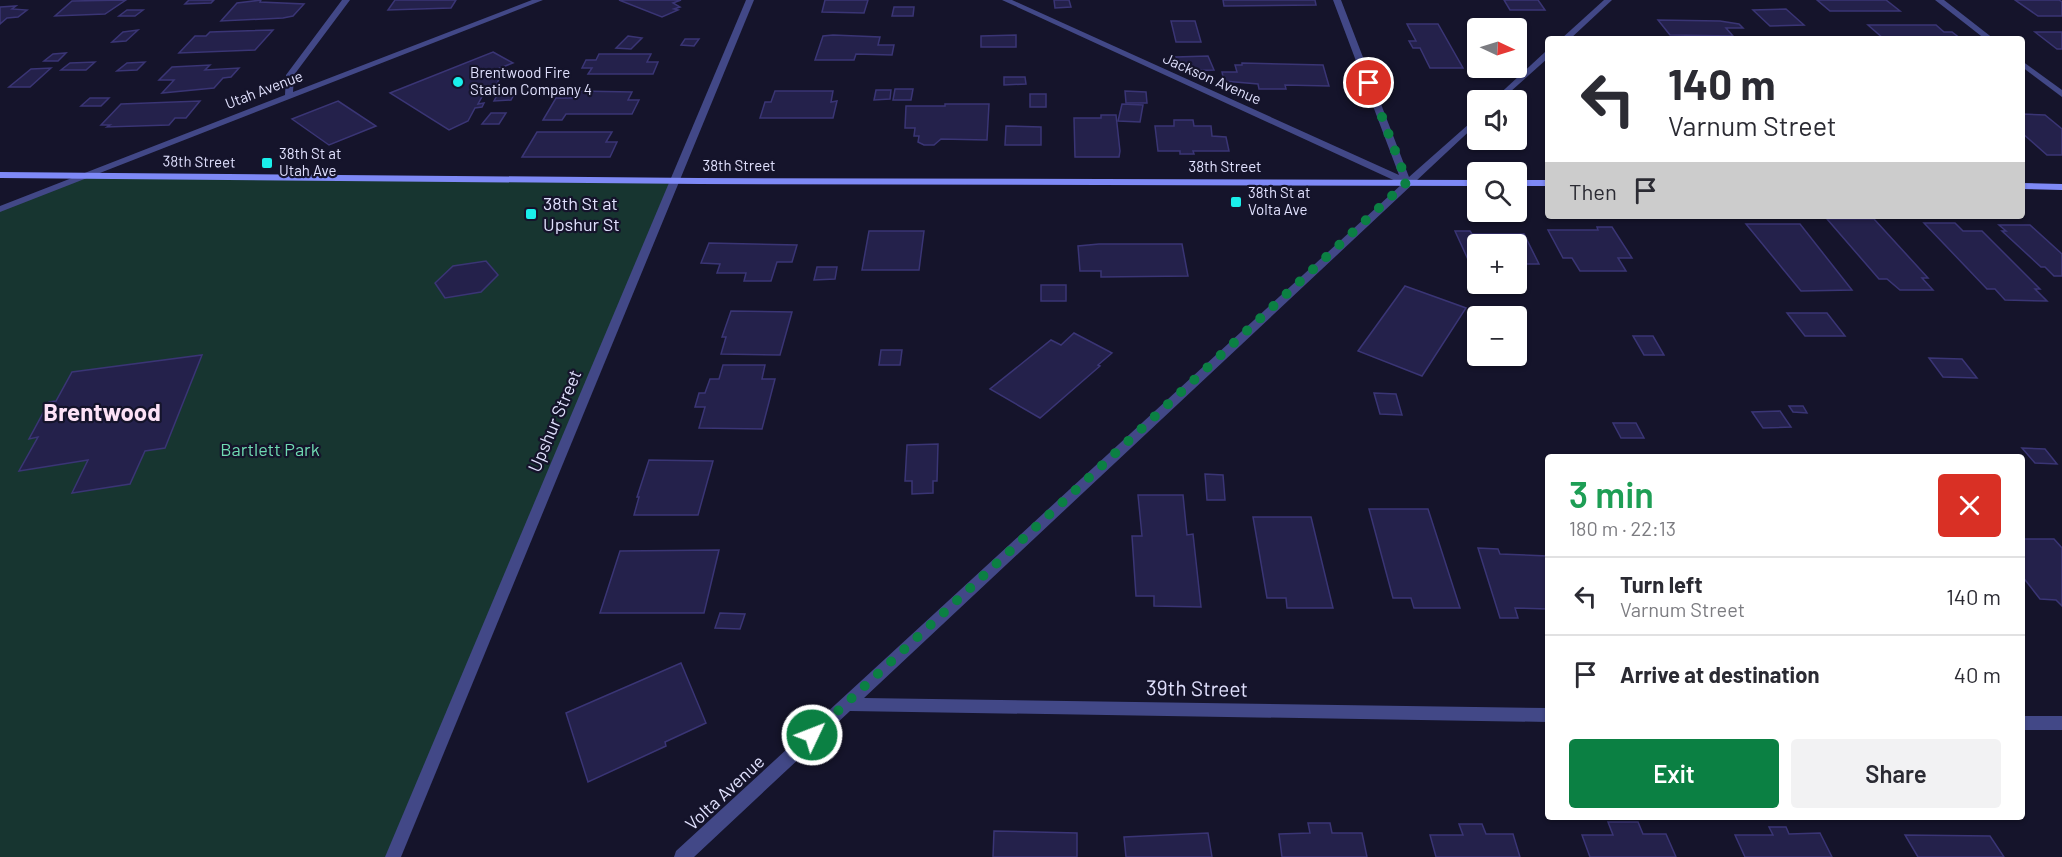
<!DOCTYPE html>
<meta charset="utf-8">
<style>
body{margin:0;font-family:Barlow,sans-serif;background:#f2f2f3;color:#2b2b33;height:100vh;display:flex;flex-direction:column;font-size:22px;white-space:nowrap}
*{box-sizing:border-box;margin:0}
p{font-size:20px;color:#7c7c81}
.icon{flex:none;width:33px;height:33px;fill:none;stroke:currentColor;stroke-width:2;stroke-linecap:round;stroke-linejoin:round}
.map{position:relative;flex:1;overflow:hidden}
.side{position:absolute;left:1545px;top:454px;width:480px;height:366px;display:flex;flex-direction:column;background:#fff;border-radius:6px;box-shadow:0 2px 4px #0004}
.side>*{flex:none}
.top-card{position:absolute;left:1545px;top:36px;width:480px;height:183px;border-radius:6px;box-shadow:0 2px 4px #0004;background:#fff;color:#2b2b33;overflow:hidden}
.needle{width:39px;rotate:94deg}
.fabs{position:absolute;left:1467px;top:18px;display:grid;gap:12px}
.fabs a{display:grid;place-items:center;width:60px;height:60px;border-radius:6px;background:#fff;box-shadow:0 2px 4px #0004;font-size:30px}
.pin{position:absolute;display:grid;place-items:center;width:51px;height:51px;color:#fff;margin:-26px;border:3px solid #fff;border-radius:50%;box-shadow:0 2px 6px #0007}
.me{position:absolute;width:66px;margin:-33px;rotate:47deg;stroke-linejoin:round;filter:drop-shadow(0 0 4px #0008)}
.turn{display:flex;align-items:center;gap:21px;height:126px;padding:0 24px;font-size:27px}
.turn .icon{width:78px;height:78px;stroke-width:2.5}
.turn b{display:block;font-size:42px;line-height:51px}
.then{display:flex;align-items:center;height:57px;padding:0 24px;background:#0003;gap:12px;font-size:22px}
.round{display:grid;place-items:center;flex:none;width:63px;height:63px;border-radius:6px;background:#f2f2f3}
.head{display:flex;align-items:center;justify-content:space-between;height:102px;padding:0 24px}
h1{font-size:36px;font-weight:600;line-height:45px;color:#1e9e55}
.button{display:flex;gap:12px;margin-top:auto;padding:12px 24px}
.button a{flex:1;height:69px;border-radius:6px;background:#0b8043;color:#fff;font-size:24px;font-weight:600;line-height:69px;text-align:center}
.button a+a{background:#f2f2f3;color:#2b2b33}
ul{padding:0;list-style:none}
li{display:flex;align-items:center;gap:18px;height:78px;padding:0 24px;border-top:2px solid #e1e1e2}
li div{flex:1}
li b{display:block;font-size:22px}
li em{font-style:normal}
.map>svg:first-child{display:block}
.green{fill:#173530}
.building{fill:#24214b;stroke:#3a3575;stroke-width:1.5}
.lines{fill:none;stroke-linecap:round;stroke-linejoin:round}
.street{fill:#424887;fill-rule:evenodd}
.secondary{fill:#7e89f6;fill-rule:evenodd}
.route{stroke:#0b8043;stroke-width:10;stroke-dasharray:0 18}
.poi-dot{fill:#1aefeb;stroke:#15142b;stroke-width:2}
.labels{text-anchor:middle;stroke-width:4.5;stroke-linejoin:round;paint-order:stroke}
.far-poi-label{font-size:15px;fill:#e0e0fd;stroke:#15142b;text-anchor:start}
.far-street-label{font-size:15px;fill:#e0e0fd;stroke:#15142b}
.poi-label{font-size:18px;fill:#e0e0fd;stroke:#15142b;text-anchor:start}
.street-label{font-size:18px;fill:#e0e0fd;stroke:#15142b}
.park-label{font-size:18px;fill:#6fdab2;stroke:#15142b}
.near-street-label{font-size:21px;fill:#e0e0fd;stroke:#15142b}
.district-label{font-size:24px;font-weight:bold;fill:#fde2f6;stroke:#15142b}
</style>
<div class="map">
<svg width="2062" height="857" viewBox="0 0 2062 857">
<rect width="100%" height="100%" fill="#15142b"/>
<polygon class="green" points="85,175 674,181 393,857 0,857 0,209"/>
<g class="building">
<polygon points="126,0 105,14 55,16 72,1"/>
<polygon points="189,0 214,0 211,3 185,4"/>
<polygon points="261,0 260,2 304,4 293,16 283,18 221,21 237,3"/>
<polygon points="395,0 456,0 451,8 388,10"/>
<polygon points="619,0 681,0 673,3 680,7 674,9 678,10 662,17"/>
<polygon points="825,0 868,0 864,13 822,12"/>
<polygon points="1054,0 1069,0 1071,7 1055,8"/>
<polygon points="1223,0 1315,0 1316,5 1224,6"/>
<polygon points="1504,0 1538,0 1545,10 1510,10"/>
<polygon points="1817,0 1886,0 1900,11 1830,11"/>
<polygon points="2015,0 2059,0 2062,2 2062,16 2038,16"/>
<polygon points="16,6 12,9 27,10 18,17 7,18 0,24 0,7"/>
<polygon points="894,7 914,7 913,16 892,16"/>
<polygon points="1786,9 1804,25 1770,26 1753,10"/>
<polygon points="127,10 143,10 135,16 119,16"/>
<polygon points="1658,20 1720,21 1739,24 1743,28 1726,28 1733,36 1670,35"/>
<polygon points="1171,21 1195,21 1201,42 1176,42"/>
<polygon points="1407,24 1438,24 1463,68 1430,68 1420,48 1413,48 1409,41 1416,41"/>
<polygon points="1868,25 1936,25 1944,32 1952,32 1961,39 1884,39"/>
<polygon points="138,30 126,41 112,42 123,32"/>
<polygon points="273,30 255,50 179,53 195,36 206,36 210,32"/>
<polygon points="2035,32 2062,32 2062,49 2057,49"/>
<polygon points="833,35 880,37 878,45 894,45 892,55 856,54 854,60 815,60 823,36"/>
<polygon points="1016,35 1016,47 981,47 981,36"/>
<polygon points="628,36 642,38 631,49 616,48"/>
<polygon points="685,39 699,39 694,46 681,45"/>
<polygon points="493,52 513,63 500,68 503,70 492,95 483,95 478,104 484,103 482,107 475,108 468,121 449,130 390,93"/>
<polygon points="66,53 58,61 44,61 53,54"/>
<polygon points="599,54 651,54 647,62 658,62 653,74 588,74 592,68 582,68 586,60 596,60"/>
<polygon points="1208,56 1214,70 1181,71 1176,57"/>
<polygon points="95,62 86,70 61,70 70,63"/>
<polygon points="145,62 137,70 117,71 127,63"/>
<polygon points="1242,63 1323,65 1329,86 1285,85 1286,89 1259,89 1258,84 1224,81 1222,72 1237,72 1235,65 1242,65"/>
<polygon points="210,65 205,70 239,68 231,77 223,78 214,88 162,93 174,80 159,80 172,67"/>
<polygon points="51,68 30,87 9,87 31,69"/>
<polygon points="1004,77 1025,77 1026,84 1004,85"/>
<polygon points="517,89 511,100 494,101 500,90"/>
<polygon points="895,89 913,89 911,100 893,100"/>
<polygon points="876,90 891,90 890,99 874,100"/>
<polygon points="578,91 632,92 628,100 639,100 632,114 566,114 562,120 543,120 556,98 574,98"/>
<polygon points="775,91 833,91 831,102 837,101 833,118 760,118 765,102 771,102"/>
<polygon points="1125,91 1146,92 1147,103 1126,103"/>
<rect x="1030" y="94" width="16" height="13"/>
<polygon points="90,98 109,98 101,106 81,106"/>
<polygon points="200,101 186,118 175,118 169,125 107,127 110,125 101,125 121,104"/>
<polygon points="338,101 376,126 329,145 292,119"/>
<polygon points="945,104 989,104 987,140 941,139 934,145 924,145 918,142 919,136 914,136 915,128 905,128 906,106 945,106"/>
<polygon points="1122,104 1143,105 1140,122 1118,121"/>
<polygon points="491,113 506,113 499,124 482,124"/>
<polygon points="2022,114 2045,115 2062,129 2062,155 2047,155 2022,133"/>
<polygon points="1101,115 1116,115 1120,151 1119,157 1075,157 1074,118 1101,118"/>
<polygon points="1174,120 1193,120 1194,126 1211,126 1212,136 1226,137 1229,151 1193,151 1194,154 1180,154 1180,151 1158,151 1155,126 1174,126"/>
<polygon points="1006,126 1041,127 1041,145 1005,145"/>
<polygon points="537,132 612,132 606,142 617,142 610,157 522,157"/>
<polygon points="1827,219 1874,219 1928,278 1922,278 1933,290 1900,290 1887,279 1879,279"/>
<polygon points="1924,223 1955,223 1963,231 1982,231 2040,289 2035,289 2047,301 2005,300 1995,289 1987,289"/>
<polygon points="1746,224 1800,224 1852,290 1801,291"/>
<polygon points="1999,225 2030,225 2062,254 2062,276 2054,276 2045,267 2041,267 2002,231 2006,231"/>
<polygon points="1597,227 1612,227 1632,258 1618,258 1626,271 1580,271 1572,258 1563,258 1548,230 1598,230"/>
<polygon points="869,231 924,231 919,270 862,270"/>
<polygon points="1455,231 1470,231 1472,234 1524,234 1539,264 1516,264 1516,244 1478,244 1476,277"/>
<polygon points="709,243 797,245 792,262 777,262 771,281 744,281 746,273 717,273 720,264 701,263"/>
<polygon points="1099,244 1182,244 1188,276 1101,277 1101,271 1080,271 1078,246"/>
<polygon points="486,261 498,275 481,292 445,298 435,283 453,266"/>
<polygon points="817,267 837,267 835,279 814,280"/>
<rect x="1041" y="285" width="25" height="16"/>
<polygon points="1405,286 1466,308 1422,376 1358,351"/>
<polygon points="731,311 792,312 780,355 721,354 726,337 722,337"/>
<polygon points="1787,313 1827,313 1845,336 1805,336"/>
<polygon points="1074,333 1112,353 1098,365 1100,366 1040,418 990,389 1051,340 1061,345"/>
<polygon points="1633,336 1653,336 1664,355 1644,355"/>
<polygon points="881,350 902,350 900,365 879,365"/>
<polygon points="202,355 165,448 145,451 130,484 72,493 88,460 19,471 38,437 29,439 49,402 56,401 72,372"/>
<polygon points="1929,358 1962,359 1977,378 1943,377"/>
<polygon points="723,365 765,365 762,379 775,379 762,429 699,428 705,407 695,407 699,393 705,393 710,379 719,379"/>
<polygon points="1374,393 1396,394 1402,415 1380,414"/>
<polygon points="1789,406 1803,406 1807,413 1793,412"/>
<polygon points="1780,411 1791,427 1763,428 1752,412"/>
<polygon points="1613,423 1636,423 1644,438 1621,438"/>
<polygon points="938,444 937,481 933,481 933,493 912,494 912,481 905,481 907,445"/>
<polygon points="2022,448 2045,449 2057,464 2035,463"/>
<polygon points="649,460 713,461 698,515 634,515 639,497 637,497"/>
<polygon points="1205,474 1223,475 1225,500 1207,500"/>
<polygon points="1138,495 1183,495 1187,535 1193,534 1201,607 1154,606 1154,596 1136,596 1132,536 1142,536"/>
<polygon points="1369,509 1428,509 1460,608 1414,608 1411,598 1393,598"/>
<polygon points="1253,517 1311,517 1333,608 1287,608 1286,598 1267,598"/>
<polygon points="2022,539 2054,539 2062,548 2062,606 2056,600 2040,599 2022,576"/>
<polygon points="1478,548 1498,549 1500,554 1548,556 1548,609 1515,608 1518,618 1500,618"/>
<polygon points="719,550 704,613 600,613 620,551"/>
<polygon points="720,613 745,614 740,629 715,628"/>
<polygon points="681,663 706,723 665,742 666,746 588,782 566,713"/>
<polygon points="1608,822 1638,822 1643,834 1666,834 1676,857 1590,857 1582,835 1613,835"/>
<polygon points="1308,823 1330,823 1332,833 1362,833 1367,857 1282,857 1279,834 1310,833"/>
<polygon points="1459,824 1482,824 1486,834 1513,834 1520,857 1436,857 1430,835 1463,835"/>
<polygon points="1769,827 1786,827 1789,834 1820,833 1832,857 1745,857 1735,835 1773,835"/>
<polygon points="994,831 1077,833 1077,857 993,857"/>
<polygon points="1208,833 1212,857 1126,857 1124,837"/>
<polygon points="1905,835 1990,836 2004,857 1918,857"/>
</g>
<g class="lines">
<g class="street">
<polygon points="342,0 350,0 294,75 293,92 532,0 543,0 0,212 0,206 285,95 286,75"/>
<polygon points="746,0 754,0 401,857 385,857"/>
<polygon points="1002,0 1012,0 1399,175 1333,0 1341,0 1409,177 1478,116 1478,123 864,698 1548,708 1548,722 850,711 694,857 674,857 676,851 1402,184"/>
<polygon points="1604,0 1612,0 1570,39 1561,39"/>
<polygon points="1935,0 1944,0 1994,39 1985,39"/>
<polygon points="1545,52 1548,52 1548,58 1501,100 1493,100"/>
<polygon points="2022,61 2062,90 2062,97 2022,67"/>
<rect x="2022" y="716" width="40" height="14"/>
</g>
<g class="secondary">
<polygon points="0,172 699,178 1478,180 1478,186 699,184 0,178"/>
<rect x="1516" y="180" width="32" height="6"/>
<polygon points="2022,183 2062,184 2062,190 2022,189"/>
</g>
</g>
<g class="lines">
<polyline class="route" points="812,735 1407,182 1369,83"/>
</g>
<g class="poi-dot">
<circle cx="458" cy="82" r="6"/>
<rect x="261" y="157" width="12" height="12" rx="3"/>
<rect x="1230" y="196" width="12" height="12" rx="3"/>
<rect x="525" y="208" width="12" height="12" rx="3"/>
</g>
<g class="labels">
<g class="far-poi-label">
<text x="470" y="78">Brentwood Fire<tspan x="470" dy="17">Station Company 4</tspan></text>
<text x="279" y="159">38th St at<tspan x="279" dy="17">Utah Ave</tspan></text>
<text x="1248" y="198">38th St at<tspan x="1248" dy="17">Volta Ave</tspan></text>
</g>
<g class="far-street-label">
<text transform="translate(1212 79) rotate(24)" y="5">Jackson Avenue</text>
<text transform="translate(264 90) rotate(-21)" y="5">Utah Avenue</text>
<text transform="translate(199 162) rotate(1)" y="5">38th Street</text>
<text x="739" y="171">38th Street</text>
<text x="1225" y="172">38th Street</text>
</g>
<g class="poi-label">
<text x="543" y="210">38th St at<tspan x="543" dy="21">Upshur St</tspan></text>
</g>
<g class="street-label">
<text transform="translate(555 421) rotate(-67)" y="6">Upshur Street</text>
<text transform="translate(725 793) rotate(-43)" y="6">Volta Avenue</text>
</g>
<g class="park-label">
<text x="270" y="456">Bartlett Park</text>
</g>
<g class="near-street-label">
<text transform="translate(1197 689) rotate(1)" y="7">39th Street</text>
</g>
<g class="district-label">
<text x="102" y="421">Brentwood</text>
</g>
</g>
</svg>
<div class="fabs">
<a><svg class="needle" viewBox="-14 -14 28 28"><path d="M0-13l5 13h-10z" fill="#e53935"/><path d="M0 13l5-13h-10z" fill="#7c7c81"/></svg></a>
<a><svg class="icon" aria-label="sound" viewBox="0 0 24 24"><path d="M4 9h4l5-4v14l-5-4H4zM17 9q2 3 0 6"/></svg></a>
<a><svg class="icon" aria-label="search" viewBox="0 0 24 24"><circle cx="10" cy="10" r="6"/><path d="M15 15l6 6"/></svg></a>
<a>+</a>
<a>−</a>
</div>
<div class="pin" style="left:1369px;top:83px;background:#d93025"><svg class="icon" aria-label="arrive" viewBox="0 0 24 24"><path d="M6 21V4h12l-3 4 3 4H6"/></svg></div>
<svg class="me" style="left:812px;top:735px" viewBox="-20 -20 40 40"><circle r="17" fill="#0b8043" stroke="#fff" stroke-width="3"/><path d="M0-11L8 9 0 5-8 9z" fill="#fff"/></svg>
<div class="top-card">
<div class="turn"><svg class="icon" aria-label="left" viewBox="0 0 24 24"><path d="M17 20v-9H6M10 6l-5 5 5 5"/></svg><div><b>140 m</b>Varnum Street</div></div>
<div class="then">Then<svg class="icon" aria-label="arrive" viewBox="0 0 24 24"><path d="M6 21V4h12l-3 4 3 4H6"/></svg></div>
</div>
<section class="side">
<div class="head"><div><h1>3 min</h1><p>180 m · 22:13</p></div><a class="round" style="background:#d93025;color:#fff"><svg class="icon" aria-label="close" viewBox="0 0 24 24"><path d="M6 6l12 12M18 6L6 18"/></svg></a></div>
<ul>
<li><svg class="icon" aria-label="left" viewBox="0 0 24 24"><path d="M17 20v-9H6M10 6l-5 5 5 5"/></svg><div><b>Turn left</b><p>Varnum Street</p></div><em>140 m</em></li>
<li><svg class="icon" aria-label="arrive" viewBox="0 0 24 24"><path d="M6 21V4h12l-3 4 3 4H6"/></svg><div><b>Arrive at destination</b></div><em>40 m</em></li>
</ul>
<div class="button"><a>Exit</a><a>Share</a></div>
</section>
</div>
